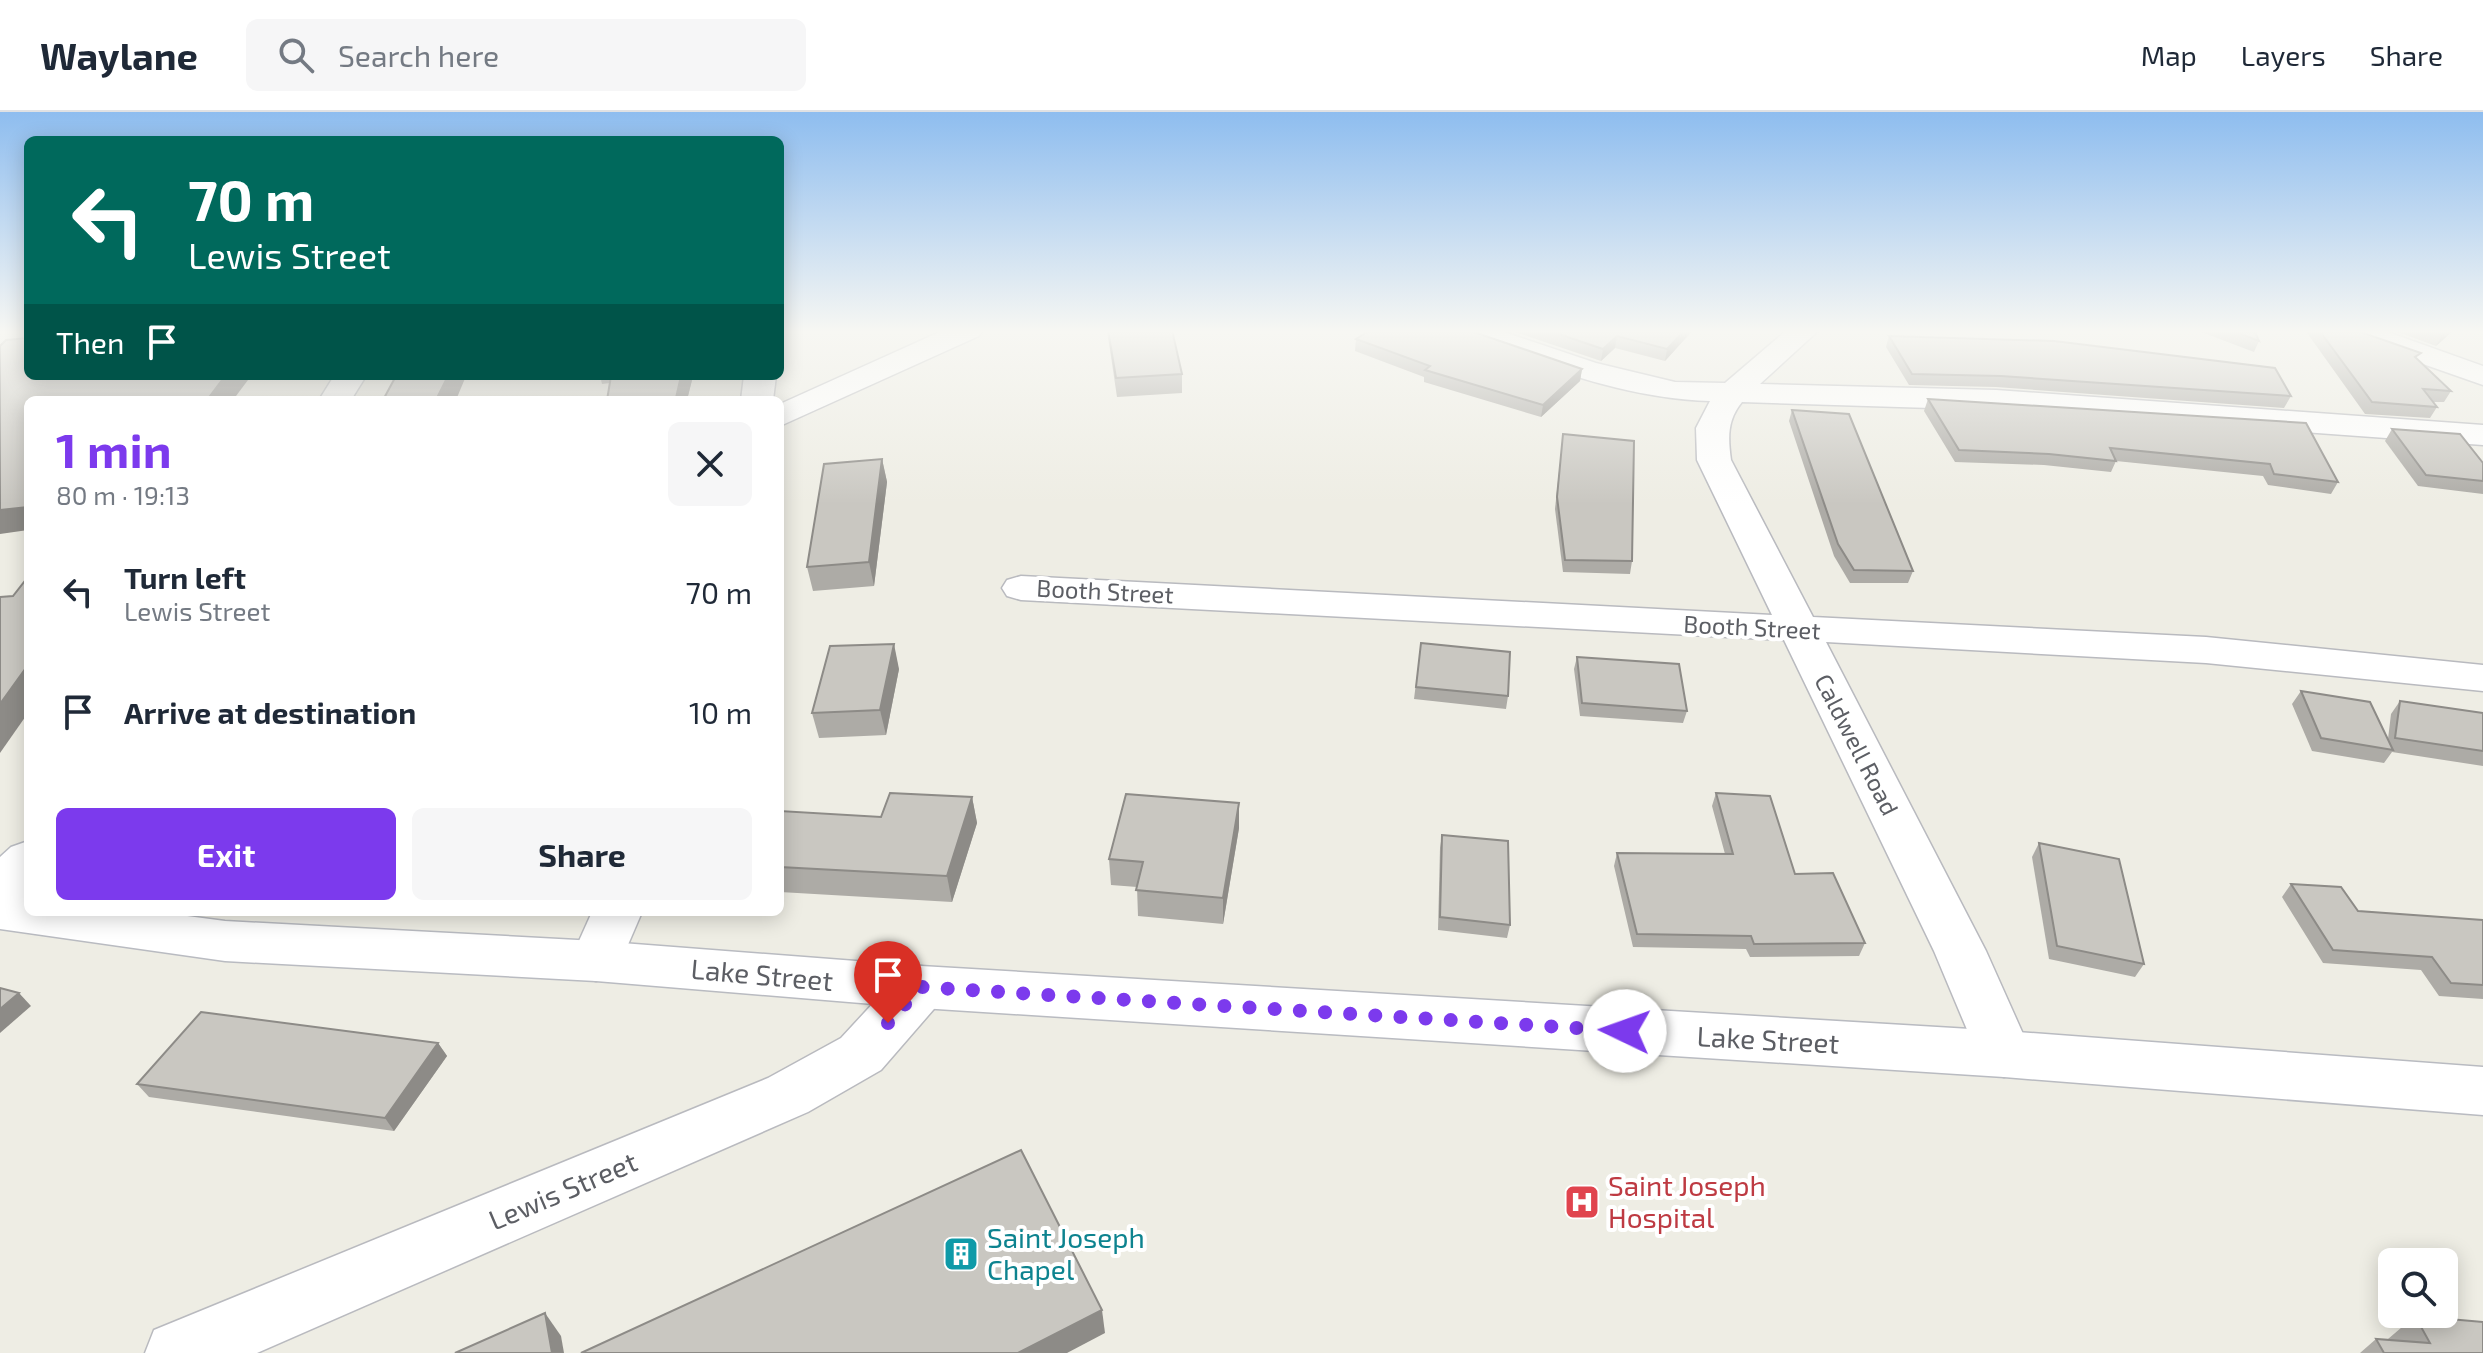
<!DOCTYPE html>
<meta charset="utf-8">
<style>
body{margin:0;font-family:"Exo 2",sans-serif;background:#f6f6f7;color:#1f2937;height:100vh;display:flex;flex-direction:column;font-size:30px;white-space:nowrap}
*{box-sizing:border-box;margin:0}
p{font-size:26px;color:#747a83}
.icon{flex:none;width:44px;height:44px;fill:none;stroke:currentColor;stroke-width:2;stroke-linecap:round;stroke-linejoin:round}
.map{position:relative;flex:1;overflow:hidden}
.details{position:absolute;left:24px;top:284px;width:760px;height:520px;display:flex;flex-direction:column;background:#fff;border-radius:12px;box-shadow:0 4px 20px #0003}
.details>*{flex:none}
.top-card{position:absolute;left:24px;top:24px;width:760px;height:244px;border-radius:12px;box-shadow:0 4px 20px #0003;background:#00695c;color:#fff;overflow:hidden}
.buttons{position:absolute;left:2378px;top:1136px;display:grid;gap:16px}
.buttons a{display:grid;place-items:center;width:80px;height:80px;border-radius:12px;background:#fff;box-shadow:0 4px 20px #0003;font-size:40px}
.pin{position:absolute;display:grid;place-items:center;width:68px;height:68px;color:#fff;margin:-82px -34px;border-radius:50% 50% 50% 0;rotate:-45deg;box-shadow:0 0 8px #0007}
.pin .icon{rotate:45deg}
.me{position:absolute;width:88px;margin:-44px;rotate:273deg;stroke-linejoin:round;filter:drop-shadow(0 0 6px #0008)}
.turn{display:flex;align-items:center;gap:28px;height:168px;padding:0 32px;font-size:36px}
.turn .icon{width:104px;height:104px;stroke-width:2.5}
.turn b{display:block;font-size:56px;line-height:68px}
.then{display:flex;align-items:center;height:76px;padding:0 32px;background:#0003;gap:16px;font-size:30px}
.round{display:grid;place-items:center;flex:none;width:84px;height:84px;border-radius:12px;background:#f6f6f7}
.headline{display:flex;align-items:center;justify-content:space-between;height:136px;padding:0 32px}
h1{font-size:48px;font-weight:700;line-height:60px;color:#7c3aed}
.action{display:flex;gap:16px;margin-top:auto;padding:16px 32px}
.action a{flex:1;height:92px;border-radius:12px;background:#7c3aed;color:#fff;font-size:32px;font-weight:700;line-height:92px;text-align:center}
.action a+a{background:#f6f6f7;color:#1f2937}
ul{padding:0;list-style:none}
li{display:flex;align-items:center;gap:24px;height:120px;padding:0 32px}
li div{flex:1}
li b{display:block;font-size:30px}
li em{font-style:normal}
header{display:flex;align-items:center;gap:48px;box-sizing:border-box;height:112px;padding:0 40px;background:#fff;border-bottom:2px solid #e0e1e3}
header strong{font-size:38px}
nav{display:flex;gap:44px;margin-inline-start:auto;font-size:28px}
.search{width:560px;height:72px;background:#f6f6f7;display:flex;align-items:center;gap:20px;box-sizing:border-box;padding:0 28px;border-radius:12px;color:#747a83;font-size:30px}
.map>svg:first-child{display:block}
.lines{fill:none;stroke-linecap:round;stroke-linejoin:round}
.street-casing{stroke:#b9babf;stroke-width:3}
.secondary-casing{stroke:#b9bbc1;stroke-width:3}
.street{fill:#fff;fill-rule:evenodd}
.secondary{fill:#fff;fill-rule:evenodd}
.wall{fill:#adaba6}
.shaded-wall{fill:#8d8b87}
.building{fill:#c9c7c1;stroke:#8d8b87;stroke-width:2}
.route{stroke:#7c3aed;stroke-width:14;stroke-dasharray:0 25.2}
.labels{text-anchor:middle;stroke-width:8;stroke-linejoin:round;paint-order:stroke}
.street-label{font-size:24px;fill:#5c5e64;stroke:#fff}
.near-street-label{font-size:28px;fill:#5c5e64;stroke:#fff}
.near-health-label{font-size:28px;fill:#be3a42;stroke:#fff;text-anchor:start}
.near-culture-label{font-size:28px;fill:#0d838f;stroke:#fff;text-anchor:start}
</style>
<header>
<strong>Waylane</strong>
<div class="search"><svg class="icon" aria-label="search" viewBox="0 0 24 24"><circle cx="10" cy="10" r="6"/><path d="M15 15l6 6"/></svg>Search here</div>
<nav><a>Map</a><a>Layers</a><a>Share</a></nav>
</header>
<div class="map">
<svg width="2483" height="1241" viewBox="0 0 2483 1241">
<rect width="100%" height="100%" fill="#eeede4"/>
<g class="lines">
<defs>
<g id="street">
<polygon points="944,218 983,218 979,224 780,314 780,292"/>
<path d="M1453 218H1498L1596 251 1675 270 1725 271 1787 218H1819L1760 272 1996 278 2483 313V333L1996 298 1742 290C1727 308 1728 326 1731 348L1813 505 2206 525 2483 553V579L2206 551 1826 530 1986 839 2032 942 2024 958 2004 965 1984 958 1934 839 1784 528 1021 488 1007 484 1002 476 1007 468 1021 464 1772 503 1697 348 1696 316 1710 289C1623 287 1538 252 1457 224Z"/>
<polygon points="2339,218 2382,218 2483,254 2483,273 2343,224"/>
<polygon points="744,264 776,264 773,288 741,288"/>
<polygon points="592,800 642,800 615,863 596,869 577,863 570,849"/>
<polygon points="921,854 940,860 948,875 940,890 881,958 808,1000 257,1241 145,1241 154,1218 768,966 841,926 902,860"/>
</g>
<g id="secondary">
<polygon points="334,264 366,264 351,288 319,288"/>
<polygon points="28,729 28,778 24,782 28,783 28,800 157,800 225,809 596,829 921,854 2004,919 2483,955 2483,1003 2004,965 921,896 596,869 225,849 0,817 0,745 11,735"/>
</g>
</defs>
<use href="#street" class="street-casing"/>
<use href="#secondary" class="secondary-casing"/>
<use href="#street" class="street"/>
<use href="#secondary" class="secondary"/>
</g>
<g class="wall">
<polygon points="1107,218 1172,218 1182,262 1182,281 1117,285"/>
<polygon points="1509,218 1693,218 1665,249 1615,236 1601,249"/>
<polygon points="2196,218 2254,218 2259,229 2254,240"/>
<polygon points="2305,218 2355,218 2417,247 2451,279 2444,290 2433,290 2437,295 2430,306 2365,302"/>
<polygon points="2392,218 2454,218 2436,234"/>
<polygon points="1889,224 2291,284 2284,296 1996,275 1909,273 1886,235"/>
<polygon points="1356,227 1582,257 1580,269 1541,305 1424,270 1424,265 1355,239"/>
<polygon points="600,264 693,264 687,288 607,288 610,271 602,272"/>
<polygon points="1928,287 2306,311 2338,370 2331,382 2268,373 2263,364 2116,349 2111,360 2044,353 1955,350 1924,299"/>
<polygon points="1792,298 1913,459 1908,471 1850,471 1834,444 1789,309"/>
<polygon points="2392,317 2483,351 2483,382 2418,374 2385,329"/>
<polygon points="1563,322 1632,449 1630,462 1563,460 1555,397"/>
<polygon points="882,347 887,370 874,474 813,479 807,455"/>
<polygon points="1421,531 1508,584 1506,597 1414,587"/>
<polygon points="1577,545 1687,599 1683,611 1580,604 1574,557"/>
<polygon points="899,557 886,623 819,626 812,601"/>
<polygon points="2301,579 2388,627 2391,602 2400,589 2483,601 2483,654 2392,640 2384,651 2312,639 2292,592"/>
<polygon points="1716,681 1795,762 1865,831 1859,844 1750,845 1746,837 1633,835 1614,754 1617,741 1725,742 1712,694"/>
<polygon points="972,685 977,711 952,790 780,780 780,699 881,705"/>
<polygon points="1239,691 1239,716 1223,812 1138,804 1137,775 1111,773 1109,747"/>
<polygon points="1442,723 1510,813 1507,826 1438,818 1440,736"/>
<polygon points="2039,731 2144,852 2135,865 2049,847 2032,745"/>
<polygon points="2291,772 2358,799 2483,808 2483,887 2439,884 2421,858 2323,851 2282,785"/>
<polygon points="438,931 447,944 394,1019 149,985 137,972"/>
<polygon points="2415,1204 2483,1241 2360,1241 2376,1227 2388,1227"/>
</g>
<g class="shaded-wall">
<polygon points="1685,218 1693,218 1665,249 1667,237"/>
<polygon points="2448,218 2454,218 2436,234 2442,223"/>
<polygon points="1617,224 1615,236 1601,249 1603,237"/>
<polygon points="1582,257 1580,269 1541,305 1543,293"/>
<polygon points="225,264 251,264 233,288 207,288"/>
<polygon points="448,264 466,264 456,288 436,288"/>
<polygon points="681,264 693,264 687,288 676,288"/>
<polygon points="882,347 887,370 874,474 869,450"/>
<polygon points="28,395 28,418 0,422 0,398"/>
<polygon points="894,532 899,557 886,623 880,598"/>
<polygon points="28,553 28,601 0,641 0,592"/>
<polygon points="972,685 977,711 952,790 947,764"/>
<polygon points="1239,691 1239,716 1223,812 1223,786"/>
<polygon points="19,881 31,894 0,921 0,897"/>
<polygon points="438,931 447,944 394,1019 385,1006"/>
<polygon points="1102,1198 1105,1221 1067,1241 1018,1241"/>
<polygon points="545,1201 561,1224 564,1241 552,1241"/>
</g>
<g class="building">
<polygon points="1108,218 1172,218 1182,262 1116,266"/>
<polygon points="1370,218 1468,218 1582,257 1543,293 1425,258 1430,254 1356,227"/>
<polygon points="1547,218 1685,218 1667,237 1617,224 1603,237"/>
<polygon points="2231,218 2254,218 2259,229"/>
<polygon points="2319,218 2355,218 2421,241 2415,245 2451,279 2423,277 2437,295 2372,290"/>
<polygon points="2429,218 2448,218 2442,223"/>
<polygon points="1889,224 2054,229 2275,256 2291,284 2001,264 1912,262"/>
<polygon points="28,226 28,264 225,264 207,288 28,288 28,395 0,398 0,234 6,228"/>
<polygon points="396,264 448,264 436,288 383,288"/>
<polygon points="611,264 681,264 676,286 669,288 607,288"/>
<polygon points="1928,287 2306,311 2338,370 2274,362 2270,352 2110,336 2116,349 2049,342 1959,338"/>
<polygon points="1792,298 1849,302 1913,459 1854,458 1838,432"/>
<polygon points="2392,317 2460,322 2483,351 2483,369 2426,363"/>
<polygon points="1563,322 1634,329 1632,449 1565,448 1557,385"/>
<polygon points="882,347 869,450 807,455 824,352"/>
<polygon points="28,465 28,553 0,592 0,485 13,484"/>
<polygon points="1421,531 1510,540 1508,584 1416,575"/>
<polygon points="894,532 880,598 812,601 830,534"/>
<polygon points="1577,545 1679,552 1687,599 1582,591"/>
<polygon points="2301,579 2370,590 2393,638 2321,626"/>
<polygon points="2400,589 2483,601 2483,639 2395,626"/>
<polygon points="890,681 972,685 947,764 780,755 780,699 881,705"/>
<polygon points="1716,681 1770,684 1795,762 1833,761 1865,831 1754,832 1751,824 1637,822 1617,741 1733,742"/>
<polygon points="1126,682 1239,691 1223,786 1136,778 1143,750 1109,747"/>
<polygon points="1442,723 1508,729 1510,813 1440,805"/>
<polygon points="2039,731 2119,747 2144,852 2057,834"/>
<polygon points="2291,772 2341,775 2358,799 2483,808 2483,873 2451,871 2432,845 2333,838"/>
<polygon points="0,876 19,881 0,897"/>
<polygon points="201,900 438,931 385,1006 137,972"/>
<polygon points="1021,1038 1102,1198 1018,1241 581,1241"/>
<polygon points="545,1201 552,1241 455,1241"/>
<polygon points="2415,1204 2483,1210 2483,1241 2384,1241 2376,1227 2430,1231"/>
</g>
<linearGradient id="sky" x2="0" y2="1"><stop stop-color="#8ebdef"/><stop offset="0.56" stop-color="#f7f7f3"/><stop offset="1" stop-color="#f7f7f3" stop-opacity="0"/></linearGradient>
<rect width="2483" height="392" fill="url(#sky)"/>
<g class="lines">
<polyline class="route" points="888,911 921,875 1625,919"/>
</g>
<defs>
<symbol id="hospital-square" viewBox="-11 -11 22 22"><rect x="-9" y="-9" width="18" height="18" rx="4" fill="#e0444e" stroke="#fff"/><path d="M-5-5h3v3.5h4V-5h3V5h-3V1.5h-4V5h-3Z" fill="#fff"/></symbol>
<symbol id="building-square" viewBox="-11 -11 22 22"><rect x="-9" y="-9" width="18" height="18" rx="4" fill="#0f9aa8" stroke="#fff"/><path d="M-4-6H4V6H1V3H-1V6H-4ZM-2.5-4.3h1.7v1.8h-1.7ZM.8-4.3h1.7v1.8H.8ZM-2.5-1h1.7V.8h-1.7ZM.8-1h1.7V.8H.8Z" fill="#fff"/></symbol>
</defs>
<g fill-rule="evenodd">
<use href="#hospital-square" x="1562" y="1070" width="40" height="40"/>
<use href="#building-square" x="941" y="1122" width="40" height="40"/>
</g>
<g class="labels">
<g class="street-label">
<text transform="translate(1105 480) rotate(3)" y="8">Booth Street</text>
<text transform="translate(1752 516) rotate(3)" y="8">Booth Street</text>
<text transform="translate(1856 633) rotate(63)" y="8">Caldwell Road</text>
</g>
<g class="near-street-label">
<text transform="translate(762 863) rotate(5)" y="10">Lake Street</text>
<text transform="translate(1768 928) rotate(3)" y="10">Lake Street</text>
<text transform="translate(563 1079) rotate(-23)" y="10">Lewis Street</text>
</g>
<g class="near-health-label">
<text x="1608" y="1084">Saint Joseph<tspan x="1608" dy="32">Hospital</tspan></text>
</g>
<g class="near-culture-label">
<text x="987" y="1136">Saint Joseph<tspan x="987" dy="32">Chapel</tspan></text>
</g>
</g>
</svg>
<div class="buttons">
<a><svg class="icon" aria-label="search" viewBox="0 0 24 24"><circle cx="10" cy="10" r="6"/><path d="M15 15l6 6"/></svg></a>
</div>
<div class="pin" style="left:888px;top:911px;background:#d93025"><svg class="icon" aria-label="arrive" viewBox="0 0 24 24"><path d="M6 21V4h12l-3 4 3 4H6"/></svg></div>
<svg class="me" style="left:1625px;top:919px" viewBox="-20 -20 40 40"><circle r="19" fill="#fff"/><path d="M0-13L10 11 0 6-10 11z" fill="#7c3aed"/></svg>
<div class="top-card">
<div class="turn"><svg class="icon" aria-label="left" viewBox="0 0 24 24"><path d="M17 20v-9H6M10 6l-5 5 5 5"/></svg><div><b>70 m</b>Lewis Street</div></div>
<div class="then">Then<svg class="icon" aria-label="arrive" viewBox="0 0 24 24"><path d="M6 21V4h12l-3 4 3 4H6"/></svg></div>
</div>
<section class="details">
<div class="headline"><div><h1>1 min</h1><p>80 m · 19:13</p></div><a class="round"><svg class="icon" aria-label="close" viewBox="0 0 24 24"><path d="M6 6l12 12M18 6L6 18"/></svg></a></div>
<ul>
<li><svg class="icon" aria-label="left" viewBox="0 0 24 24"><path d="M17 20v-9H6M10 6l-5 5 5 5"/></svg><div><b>Turn left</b><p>Lewis Street</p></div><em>70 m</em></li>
<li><svg class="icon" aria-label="arrive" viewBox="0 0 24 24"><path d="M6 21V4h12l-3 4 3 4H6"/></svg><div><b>Arrive at destination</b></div><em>10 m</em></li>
</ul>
<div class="action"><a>Exit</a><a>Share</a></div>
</section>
</div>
